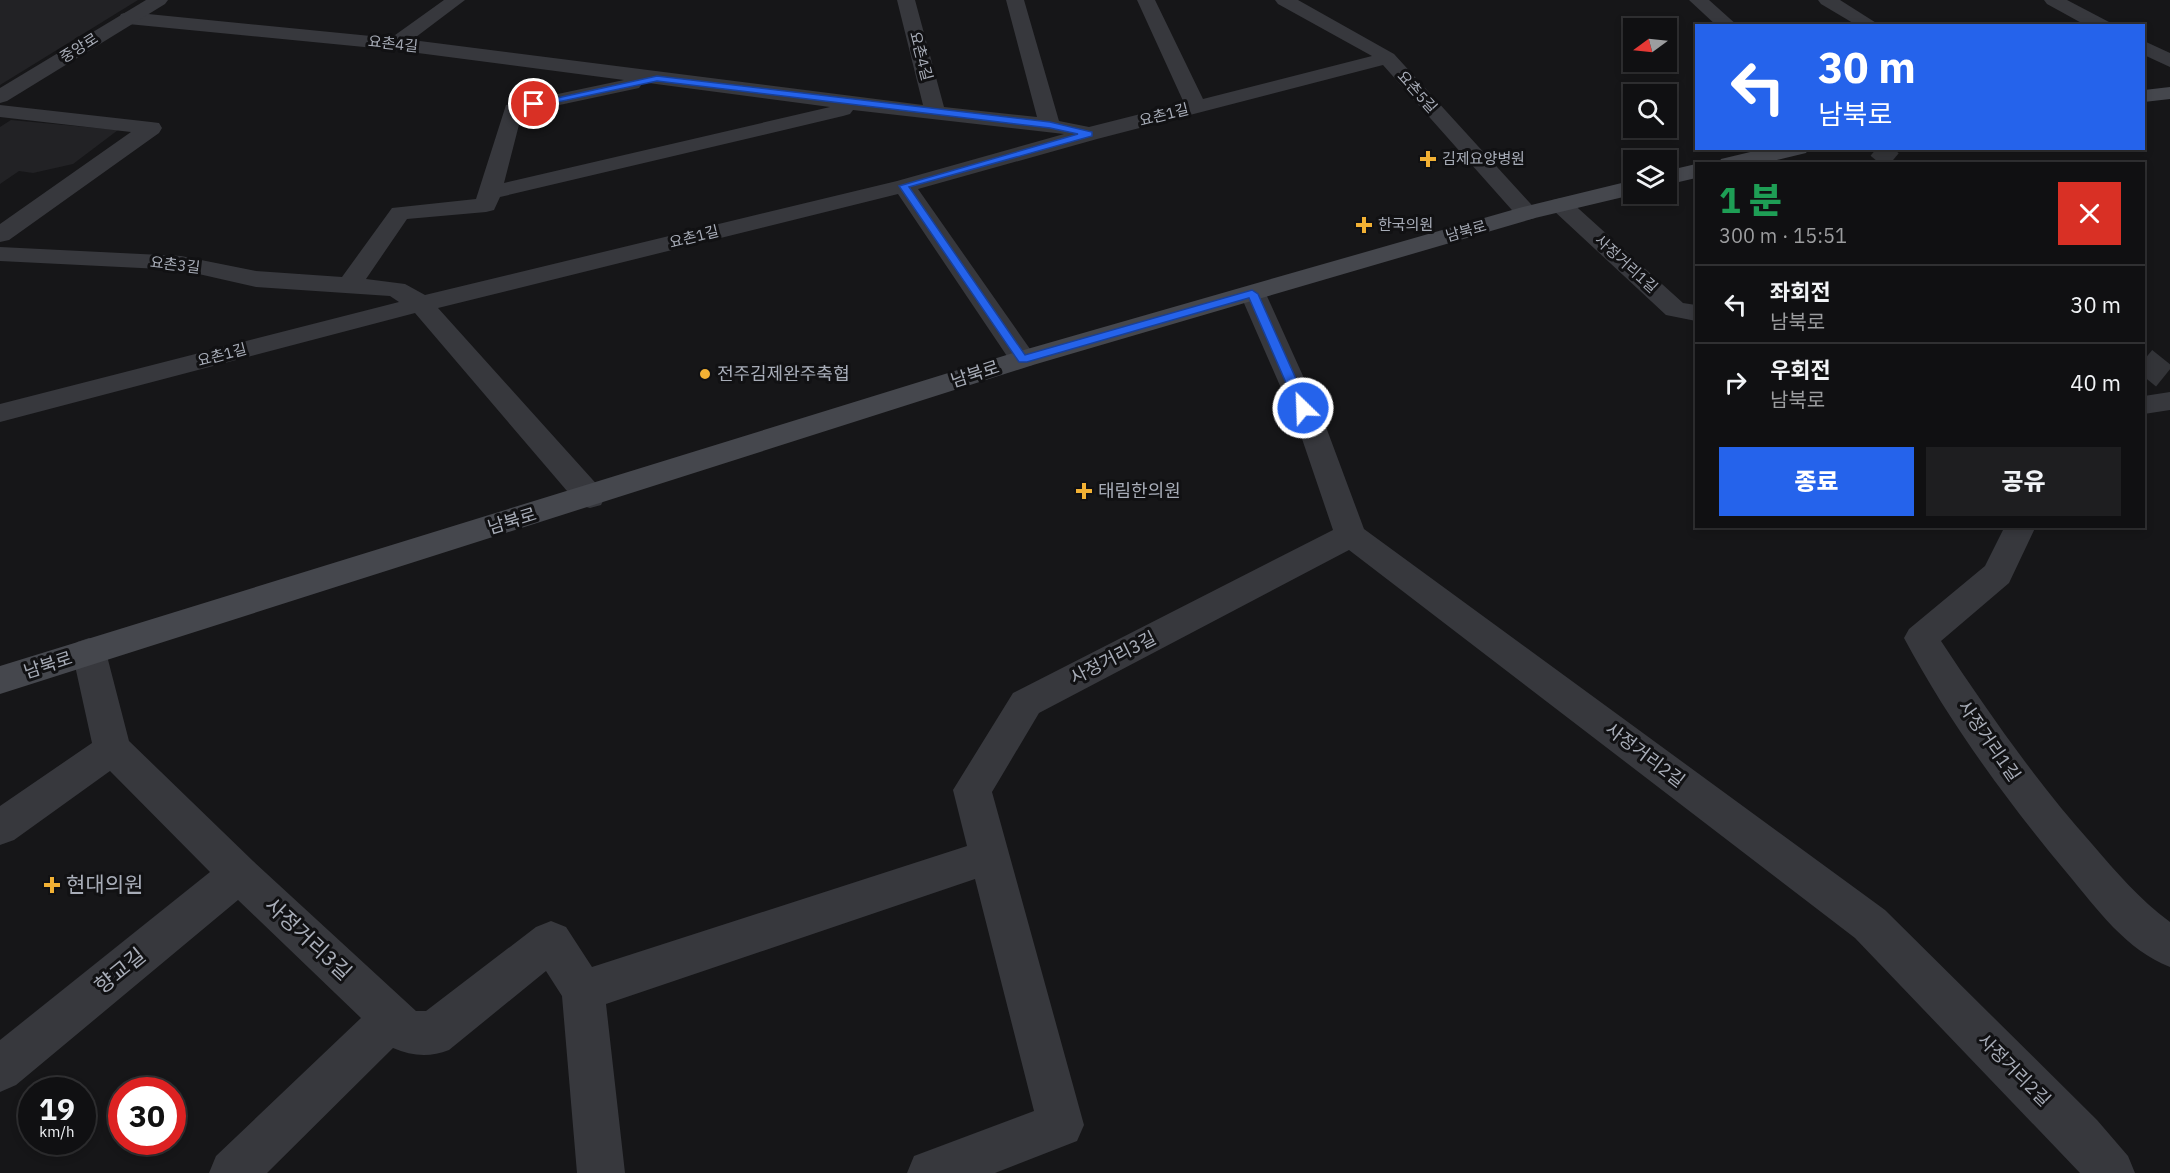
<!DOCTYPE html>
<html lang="ko">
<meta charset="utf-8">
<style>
body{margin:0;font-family:"IBM Plex Sans","Noto Sans KR",sans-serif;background:#1e1e20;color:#f1f3f6;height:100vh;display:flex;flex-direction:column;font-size:22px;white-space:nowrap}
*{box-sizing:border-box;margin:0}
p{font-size:20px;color:#9c9d9f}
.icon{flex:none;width:33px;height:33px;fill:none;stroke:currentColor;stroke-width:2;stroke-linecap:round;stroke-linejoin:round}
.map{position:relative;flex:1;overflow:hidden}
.sheet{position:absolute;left:1695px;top:162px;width:450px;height:366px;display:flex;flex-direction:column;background:#101012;border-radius:0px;box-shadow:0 3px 9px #0003,0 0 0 2px #303032}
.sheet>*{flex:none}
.top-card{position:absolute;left:1695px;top:24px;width:450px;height:126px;border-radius:0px;box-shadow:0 3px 9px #0003,0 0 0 2px #303032;background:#2563eb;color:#fff;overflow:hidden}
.needle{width:39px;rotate:255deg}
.fabs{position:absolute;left:1623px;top:18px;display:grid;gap:12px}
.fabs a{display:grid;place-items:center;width:54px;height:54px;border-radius:0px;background:#101012;box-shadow:0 3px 9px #0003,0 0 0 2px #303032;font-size:30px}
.speed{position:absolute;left:18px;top:1077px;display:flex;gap:12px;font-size:30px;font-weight:700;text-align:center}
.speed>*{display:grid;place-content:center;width:78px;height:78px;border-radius:50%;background:#101012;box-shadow:0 3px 9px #0003,0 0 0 2px #303032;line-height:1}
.speed small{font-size:15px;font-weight:400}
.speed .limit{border:9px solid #d22;background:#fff;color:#111}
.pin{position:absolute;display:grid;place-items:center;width:51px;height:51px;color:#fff;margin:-26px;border:3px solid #fff;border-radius:50%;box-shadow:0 2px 6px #0007}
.me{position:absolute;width:66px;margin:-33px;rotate:336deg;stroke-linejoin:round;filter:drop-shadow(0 0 4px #0008)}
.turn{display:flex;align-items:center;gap:21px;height:126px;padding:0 24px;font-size:27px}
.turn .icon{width:78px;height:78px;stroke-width:2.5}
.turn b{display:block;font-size:42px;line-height:51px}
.round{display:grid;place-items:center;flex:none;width:63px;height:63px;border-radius:0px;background:#1e1e20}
.head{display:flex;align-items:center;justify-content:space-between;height:102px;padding:0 24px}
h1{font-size:36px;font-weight:800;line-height:45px;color:#1e9e55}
.cta{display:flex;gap:12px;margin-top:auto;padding:12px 24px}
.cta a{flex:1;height:69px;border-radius:0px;background:#2563eb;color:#fff;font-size:24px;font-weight:800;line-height:69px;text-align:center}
.cta a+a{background:#1e1e20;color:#f1f3f6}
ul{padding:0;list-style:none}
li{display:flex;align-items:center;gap:18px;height:78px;padding:0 24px;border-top:2px solid #303032}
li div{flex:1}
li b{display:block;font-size:22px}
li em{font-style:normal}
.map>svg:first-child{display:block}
.built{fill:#222225}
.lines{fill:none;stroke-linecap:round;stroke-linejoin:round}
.minor-tunnel-far1{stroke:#333438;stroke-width:20;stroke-dasharray:20 10;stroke-linecap:butt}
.minor-tunnel{stroke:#333438;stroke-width:26;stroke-dasharray:26 13;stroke-linecap:butt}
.minor{fill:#37383d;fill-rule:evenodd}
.tertiary{fill:#37383d;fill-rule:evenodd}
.secondary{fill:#45474d;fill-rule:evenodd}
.route{fill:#2563eb;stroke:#184099;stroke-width:1.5}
.poi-dot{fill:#f2b134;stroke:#111113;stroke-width:2}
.labels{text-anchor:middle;stroke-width:6;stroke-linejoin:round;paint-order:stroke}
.far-street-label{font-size:15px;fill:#a8adb8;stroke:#111113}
.far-poi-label{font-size:15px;fill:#a8adb8;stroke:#111113;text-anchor:start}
.poi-label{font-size:18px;fill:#a8adb8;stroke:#111113;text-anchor:start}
.street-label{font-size:18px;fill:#a8adb8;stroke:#111113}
.near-poi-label{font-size:21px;fill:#a8adb8;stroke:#111113;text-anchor:start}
.near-street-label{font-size:21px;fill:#a8adb8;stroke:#111113}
</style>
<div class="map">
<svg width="2170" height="1173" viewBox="0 0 2170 1173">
<rect width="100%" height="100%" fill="#161618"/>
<g class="built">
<polygon points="0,0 138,0 0,85"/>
<polygon points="11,120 118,130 73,164 33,173 19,171 0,184 0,127"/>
</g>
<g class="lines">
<polyline class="minor-tunnel-far1" points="1877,148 1896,164"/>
<polyline class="minor-tunnel" points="2144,360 2170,381"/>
<g class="minor">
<path d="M444 0H465L412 40 923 105 897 0H915L944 107 1037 117 1006 0H1024L1059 121 1089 127 1184 103 1137 0H1155L1203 99 1372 56 1278 4 1275 0H1298L1394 54 1539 213 1535 218 1527 220 1519 218 1383 65 1097 139 918 189 1037 359 1033 365 1023 367 1013 365 898 194 438 308 601 489 605 497 601 505 590 508 579 505 415 313 0 422V404L399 302 390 296 256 287 181 270 0 261V247L181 256 256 271 342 277 392 208 476 199 506 105 624 80 395 50 128 24 121 22 119 18 121 14 128 12 391 38ZM641 82 830 107 504 183 522 113 639 88 642 84ZM853 110 1064 134 897 181 425 295 405 284 366 279 407 219 486 212 494 210 500 197 843 116 850 114Z"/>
<polygon points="1689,0 1709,0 1738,26 1717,26"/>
<polygon points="1818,0 1840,0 1881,26 1858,26 1821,4"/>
<polygon points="2044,0 2067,0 2109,22 2111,26 2087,26 2047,4"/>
<polygon points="2144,41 2170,53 2170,67 2144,55"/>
<polygon points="0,105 151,122 159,123 162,128 159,133 9,240 0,242 0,224 131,132 0,117"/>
<polygon points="1561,198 1569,200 1683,303 1696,305 1696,321 1666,315 1553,210 1549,205 1553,200"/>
<path d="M1253 286 1262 289 1266 294 1326 427 1364 529 1885 910 2097 1120 2128 1156 2135 1173H2080L1855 938 1349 550 1039 713 992 792 1084 1125 1077 1141 995 1173H907L914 1156 1034 1111 975 879 606 1004 625 1173H577L562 996 546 971 449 1050C429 1058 412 1056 393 1048L267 1173H209L216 1156 361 1018 238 900 16 1085 0 1092V1040L210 872 110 771 14 840 0 845V806L92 743 72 652 77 642 89 638 101 642 106 652 129 741 253 861 416 1011H426L536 927 551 921 566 927 592 967 967 846 953 790 1013 693 1333 530 1298 427 1240 294 1244 289Z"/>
<polygon points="2170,392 2170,410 2144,414 2144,396"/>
<path d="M2005 526H2036L2009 583 1941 641C1988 712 2035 780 2092 844 2117 873 2139 899 2170 922V967C2126 950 2097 909 2067 873 2006 800 1949 722 1904 638L1909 629 1985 566Z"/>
</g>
<polygon class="tertiary" points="146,0 168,0 165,4 7,101 0,103 0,88"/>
<g class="secondary">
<polygon points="2170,87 2170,99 2144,102 2144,90"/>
<polygon points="1767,148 1809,148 1806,153 1760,164 1718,164 1721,159"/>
<polygon points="1696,164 1696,178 1666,185 1666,171"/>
<polygon points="1634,180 1634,194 1636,194 1535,218 1033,365 0,694 0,666 1013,353 1519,208"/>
</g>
</g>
<polygon class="route" points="657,76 1050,122 1092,132 1092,136 909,187 1025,355 1252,290 1258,294 1309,408 1303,411 1297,408 1249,298 1027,362 1019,362 899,186 1078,134 1050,128 657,81 534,107 530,104"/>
<g class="poi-dot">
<path d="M1425 150h6v6h6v6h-6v6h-6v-6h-6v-6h6z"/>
<path d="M1361 216h6v6h6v6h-6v6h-6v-6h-6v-6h6z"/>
<circle cx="705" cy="374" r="6"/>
<path d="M1081 482h6v6h6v6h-6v6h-6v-6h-6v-6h6z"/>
<path d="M49 876h6v6h6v6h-6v6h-6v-6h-6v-6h6z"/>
</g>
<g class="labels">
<g class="far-street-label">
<text transform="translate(393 44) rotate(6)" y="5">요촌4길</text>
<text transform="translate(79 48) rotate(-32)" y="5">중앙로</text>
<text transform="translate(921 56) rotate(75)" y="5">요촌4길</text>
<text transform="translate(1417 92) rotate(48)" y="5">요촌5길</text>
<text transform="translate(1164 115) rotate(-14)" y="5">요촌1길</text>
<text transform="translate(1466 231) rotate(-16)" y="5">남북로</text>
<text transform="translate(694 237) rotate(-14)" y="5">요촌1길</text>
<text transform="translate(1626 264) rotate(42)" y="5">사정거리1길</text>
<text transform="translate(175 265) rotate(7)" y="5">요촌3길</text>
<text transform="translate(222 355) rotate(-15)" y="5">요촌1길</text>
</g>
<g class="far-poi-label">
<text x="1442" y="164">김제요양병원</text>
<text x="1378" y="230">한국의원</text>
</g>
<g class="poi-label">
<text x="717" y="380">전주김제완주축협</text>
<text x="1098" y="497">태림한의원</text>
</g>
<g class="street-label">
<text transform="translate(975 374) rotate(-18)" y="6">남북로</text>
<text transform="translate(512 521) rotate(-17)" y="6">남북로</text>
<text transform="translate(1113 658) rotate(-27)" y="6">사정거리3길</text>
<text transform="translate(48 665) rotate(-18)" y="6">남북로</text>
<text transform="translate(1989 741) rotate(55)" y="6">사정거리1길</text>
<text transform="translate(1645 755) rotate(37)" y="6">사정거리2길</text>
<text transform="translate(2014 1070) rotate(45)" y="6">사정거리2길</text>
</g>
<g class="near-poi-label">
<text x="66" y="892">현대의원</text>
</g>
<g class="near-street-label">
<text transform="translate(308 939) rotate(43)" y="7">사정거리3길</text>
<text transform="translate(120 971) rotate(-39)" y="7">향교길</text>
</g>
</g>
</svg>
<div class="fabs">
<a><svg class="needle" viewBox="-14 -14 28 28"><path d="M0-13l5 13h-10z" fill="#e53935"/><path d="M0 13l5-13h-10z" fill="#9c9d9f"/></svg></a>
<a><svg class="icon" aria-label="search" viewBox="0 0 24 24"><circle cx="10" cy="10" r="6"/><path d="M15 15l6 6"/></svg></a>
<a><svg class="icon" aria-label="layers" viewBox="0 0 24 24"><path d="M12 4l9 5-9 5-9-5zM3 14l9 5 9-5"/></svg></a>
</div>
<div class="speed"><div>19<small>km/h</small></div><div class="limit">30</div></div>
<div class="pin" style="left:534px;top:104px;background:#d93025"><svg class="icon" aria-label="arrive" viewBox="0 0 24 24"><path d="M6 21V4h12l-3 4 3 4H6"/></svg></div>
<svg class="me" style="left:1303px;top:408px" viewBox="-20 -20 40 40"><circle r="17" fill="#2563eb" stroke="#fff" stroke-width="3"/><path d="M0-11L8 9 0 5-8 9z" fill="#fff"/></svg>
<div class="top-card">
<div class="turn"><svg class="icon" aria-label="left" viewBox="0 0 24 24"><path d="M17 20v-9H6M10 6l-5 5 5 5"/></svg><div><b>30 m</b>남북로</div></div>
</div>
<section class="sheet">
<div class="head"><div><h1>1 분</h1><p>300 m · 15:51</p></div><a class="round" style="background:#d93025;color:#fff"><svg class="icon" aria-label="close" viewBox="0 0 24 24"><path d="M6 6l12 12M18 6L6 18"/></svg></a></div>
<ul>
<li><svg class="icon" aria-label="left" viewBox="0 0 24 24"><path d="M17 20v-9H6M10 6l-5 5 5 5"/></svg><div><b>좌회전</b><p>남북로</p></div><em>30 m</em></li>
<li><svg class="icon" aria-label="right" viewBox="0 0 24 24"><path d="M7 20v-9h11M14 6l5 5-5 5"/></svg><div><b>우회전</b><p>남북로</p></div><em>40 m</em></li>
</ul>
<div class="cta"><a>종료</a><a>공유</a></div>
</section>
</div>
